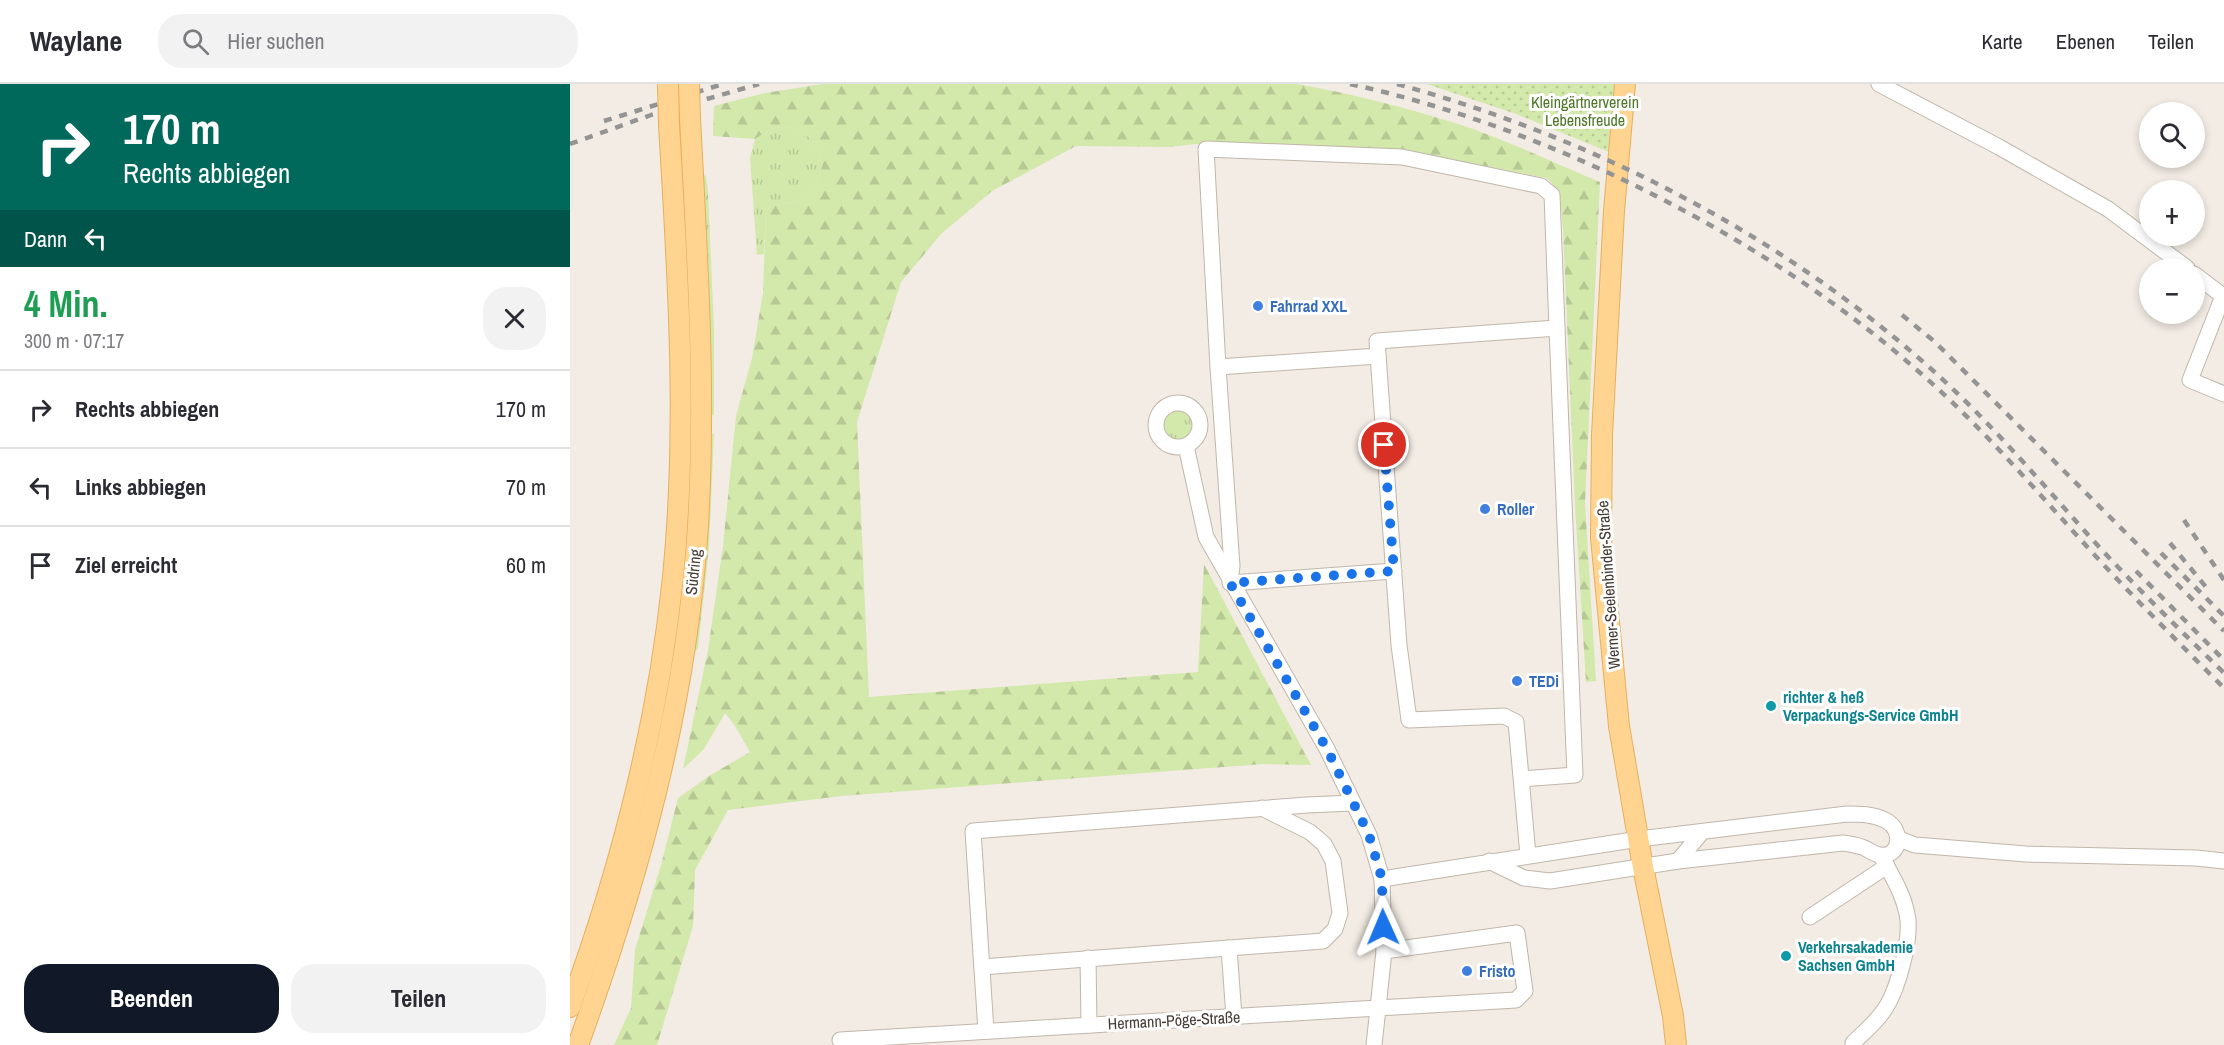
<!DOCTYPE html>
<html lang="de">
<meta charset="utf-8">
<style>
body{margin:0;font-family:"Archivo Narrow",sans-serif;background:#f2f2f3;color:#2b2b33;height:100vh;display:flex;flex-direction:column;font-size:22px;white-space:nowrap}
*{box-sizing:border-box;margin:0}
p{font-size:20px;color:#7c7c81}
.icon{flex:none;width:33px;height:33px;fill:none;stroke:currentColor;stroke-width:2;stroke-linecap:round;stroke-linejoin:round}
.map{position:relative;flex:1;overflow:hidden}
.side{display:flex;flex-direction:column;background:#fff;width:570px}
.side>*{flex:none}
.guide{background:#00695c;color:#fff;overflow:hidden}
.fabs{position:absolute;left:1569px;top:18px;display:grid;gap:12px}
.fabs a{display:grid;place-items:center;width:66px;height:66px;border-radius:50%;background:#fff;box-shadow:0 3px 9px #0003;font-size:30px}
.pin{position:absolute;display:grid;place-items:center;width:51px;height:51px;color:#fff;margin:-26px;border:3px solid #fff;border-radius:50%;box-shadow:0 2px 6px #0007}
.me{position:absolute;width:66px;margin:-33px;rotate:359deg;stroke-linejoin:round;filter:drop-shadow(0 0 4px #0008)}
.turn{display:flex;align-items:center;gap:21px;height:126px;padding:0 24px;font-size:27px}
.turn .icon{width:78px;height:78px;stroke-width:2.5}
.turn b{display:block;font-size:42px;line-height:51px}
.then{display:flex;align-items:center;height:57px;padding:0 24px;background:#0003;gap:12px;font-size:22px}
.round{display:grid;place-items:center;flex:none;width:63px;height:63px;border-radius:24px;background:#f2f2f3}
.summary{display:flex;align-items:center;justify-content:space-between;height:102px;padding:0 24px}
h1{font-size:36px;font-weight:800;line-height:45px;color:#1e9e55}
.button{display:flex;gap:12px;margin-top:auto;padding:12px 24px}
.button a{flex:1;height:69px;border-radius:24px;background:#111827;color:#fff;font-size:24px;font-weight:800;line-height:69px;text-align:center}
.button a+a{background:#f2f2f3;color:#2b2b33}
ul{padding:0;list-style:none}
li{display:flex;align-items:center;gap:18px;height:78px;padding:0 24px;border-top:2px solid #e1e1e2}
li div{flex:1}
li b{display:block;font-size:22px}
li em{font-style:normal}
header{display:flex;align-items:center;gap:36px;box-sizing:border-box;height:84px;padding:0 30px;background:#fff;border-bottom:2px solid #e1e1e2}
header strong{font-size:28px}
nav{display:flex;gap:33px;margin-inline-start:auto;font-size:21px}
.search{width:420px;height:54px;background:#f2f2f3;display:flex;align-items:center;gap:15px;box-sizing:border-box;padding:0 21px;border-radius:24px;color:#7c7c81;font-size:22px}
main{display:flex;flex:1;min-height:0}
.map>svg:first-child{display:block}
.grass{fill:url(#grass-tufts)}
.forest{fill:url(#forest-firs)}
.garden{fill:url(#garden-dots)}
.lines{fill:none;stroke-linecap:round;stroke-linejoin:round}
.minor-casing{stroke:#c1b6a9;stroke-width:17}
.major-casing{stroke:#e6af5e;stroke-width:22}
.minor{stroke:#fff;stroke-width:15}
.major{stroke:#ffd490;stroke-width:20}
.rail{stroke:#949494;stroke-width:4.5;stroke-dasharray:8 8;stroke-linecap:butt}
.major-bridge-casing{stroke:#e6af5e;stroke-width:22;stroke-linecap:butt}
.major-bridge{stroke:#ffd490;stroke-width:20}
.route{stroke:#1a73e8;stroke-width:10;stroke-dasharray:0 18}
.shop-dot{fill:#3f7fe0;stroke:#fff;stroke-width:2}
.culture-dot{fill:#0f9aa8;stroke:#fff;stroke-width:2}
.labels{text-anchor:middle;stroke-width:6;stroke-linejoin:round;paint-order:stroke}
.park-label{font-size:16px;fill:#4d7726;stroke:#fff}
.shop-label{font-size:16px;font-weight:bold;fill:#366cbe;stroke:#fff;text-anchor:start}
.street-label{font-size:16px;fill:#443c34;stroke:#fff}
.culture-label{font-size:16px;font-weight:bold;fill:#0d838f;stroke:#fff;text-anchor:start}
</style>
<header>
<strong>Waylane</strong>
<div class="search"><svg class="icon" aria-label="search" viewBox="0 0 24 24"><circle cx="10" cy="10" r="6"/><path d="M15 15l6 6"/></svg>Hier suchen</div>
<nav><a>Karte</a><a>Ebenen</a><a>Teilen</a></nav>
</header>
<main>
<section class="side">
<div class="guide">
<div class="turn"><svg class="icon" aria-label="right" viewBox="0 0 24 24"><path d="M7 20v-9h11M14 6l5 5-5 5"/></svg><div><b>170 m</b>Rechts abbiegen</div></div>
<div class="then">Dann<svg class="icon" aria-label="left" viewBox="0 0 24 24"><path d="M17 20v-9H6M10 6l-5 5 5 5"/></svg></div>
</div>
<div class="summary"><div><h1>4 Min.</h1><p>300 m · 07:17</p></div><a class="round"><svg class="icon" aria-label="close" viewBox="0 0 24 24"><path d="M6 6l12 12M18 6L6 18"/></svg></a></div>
<ul>
<li><svg class="icon" aria-label="right" viewBox="0 0 24 24"><path d="M7 20v-9h11M14 6l5 5-5 5"/></svg><div><b>Rechts abbiegen</b></div><em>170 m</em></li>
<li><svg class="icon" aria-label="left" viewBox="0 0 24 24"><path d="M17 20v-9H6M10 6l-5 5 5 5"/></svg><div><b>Links abbiegen</b></div><em>70 m</em></li>
<li><svg class="icon" aria-label="arrive" viewBox="0 0 24 24"><path d="M6 21V4h12l-3 4 3 4H6"/></svg><div><b>Ziel erreicht</b></div><em>60 m</em></li>
</ul>
<div class="button"><a>Beenden</a><a>Teilen</a></div>
</section>
<div class="map">
<svg width="1654" height="961" viewBox="0 0 1654 961">
<defs>
<pattern id="grass-tufts" width="24" height="20" patternUnits="userSpaceOnUse" patternTransform="scale(1.5)"><rect width="24" height="20" fill="#d3e8ab"/><path d="M3 7l-1-3M5 7V3M7 7l1-3M15 17l-1-3M17 17v-4M19 17l1-3" fill="none" stroke="#b6c894"/></pattern>
<pattern id="forest-firs" width="22" height="20" patternUnits="userSpaceOnUse" patternTransform="scale(1.5)"><rect width="22" height="20" fill="#d3e8ab"/><path d="M5 1l3.5 6h-7zM16 11l3.5 6h-7z" fill="#b6c894"/></pattern>
<pattern id="garden-dots" width="8" height="8" patternUnits="userSpaceOnUse" patternTransform="scale(1.5)"><rect width="8" height="8" fill="#d3e8ab"/><path d="M2 2h.1M6 6h.1" fill="none" stroke="#b6c894" stroke-width="1.8" stroke-linecap="round"/></pattern>
</defs>
<rect width="100%" height="100%" fill="#f2ece4"/>
<g class="grass">
<polygon points="222,43 242,55 253,79 246,104 226,118 205,121 196,126 194,170 187,171 180,74 185,55 203,44"/>
<polygon points="131,87 136,93 138,108 144,245 144,331 140,330"/>
<circle cx="608" cy="341" r="14"/>
<polygon points="144,349 139,464 128,564 124,569 138,351"/>
</g>
<path class="forest" d="M252 0H728C781 10 834 23 885 39 935 55 982 78 1030 98L1015 420 1026 597 1016 598 1005 422 993 146C991 126 993 106 976 94L832 66 626 60 599 63 506 62 422 107 371 150 331 198 287 338 299 613 628 588 634 480 741 681 693 680 272 712 158 726 125 786 123 842 87 961H44L61 924 65 866 91 781 108 714 139 692 180 668 165 642 155 629 134 665 113 685 138 566 153 462 166 332 182 274 193 209 196 126 205 121 226 118 246 104 253 79 242 55 222 43 203 44 185 55 143 52 144 22 195 9Z"/>
<polygon class="garden" points="857,0 1045,0 1039,68 946,30"/>
<g class="lines">
<defs>
<g id="minor">
<polyline points="1309,0 1429,63 1538,125 1617,184"/>
<polyline points="1624,190 1653,212 1620,296 1654,310"/>
<polyline points="648,283 808,272"/>
<circle cx="608" cy="341" r="22"/>
<polyline points="824,487 660,499 662,482 648,283 636,65 832,73 971,102 982,111 987,244"/>
<polyline points="952,695 1005,691 987,244 807,257 829,561 839,636 934,632 946,638 958,771"/>
<polyline points="1329,755 1345,761 1456,770 1626,774 1654,777"/>
<polyline points="1108,777 1132,748"/>
<path d="M812 795 1069 755 1277 730C1290 730 1303 730 1315 736 1335 746 1330 774 1310 771 1303 770 1298 765 1292 763 1286 761 1280 760 1273 759L1108 777 980 797 954 794 919 777"/>
<polyline points="1240,833 1317,782"/>
<polyline points="518,874 519,941"/>
<polyline points="412,883 659,864"/>
<polyline points="664,933 659,864 753,857 765,845 770,829 763,777 754,760 740,748 692,724"/>
<polyline points="416,947 403,747 737,721 783,719"/>
<polyline points="270,956 808,924 814,867 812,795 799,751 757,665 636,453 616,362"/>
<path d="M1283 959C1293 949 1304 940 1312 929 1327 910 1340 860 1338 836 1335 812 1322 792 1311 772"/>
<polyline points="804,961 808,924 946,916 955,907 947,849 814,867"/>
</g>
<g id="major">
<polyline points="1055,0 1044,127 1032,351 1031,454 1049,642 1073,783 1103,932 1106,961"/>
<path d="M0 923C51 784 88 640 103 493 118 343 108 191 99 41"/>
<path d="M8 961C69 793 117 620 128 441 136 305 127 169 120 34"/>
</g>
</defs>
<use href="#minor" class="minor-casing"/>
<use href="#major" class="major-casing"/>
<use href="#minor" class="minor"/>
<use href="#major" class="major"/>
<g class="rail">
<path d="M780 0C977 43 1196 153 1348 287 1415 345 1472 414 1532 479 1572 522 1613 563 1654 604"/>
<path d="M827 0C1019 53 1201 145 1351 276 1417 333 1472 400 1530 464 1570 507 1612 548 1654 589"/>
<polyline points="34,37 153,0"/>
<polyline points="0,60 81,31 189,0"/>
<polyline points="1332,231 1365,258 1654,547"/>
<polyline points="1614,436 1654,496"/>
<polyline points="1600,459 1640,508"/>
<polyline points="1591,469 1654,532"/>
<polyline points="1566,487 1654,576"/>
</g>
<defs>
<g id="major-bridge">
<polyline points="98,0 99,41"/>
<polyline points="119,0 120,34"/>
</g>
</defs>
<use href="#major-bridge" class="major-bridge-casing"/>
<use href="#major-bridge" class="major-bridge"/>
</g>
<g class="lines">
<polyline class="route" points="813,843 812,795 799,751 757,665 660,499 824,487 814,361"/>
</g>
<g class="shop-dot">
<circle cx="688" cy="222" r="6"/>
<circle cx="915" cy="425" r="6"/>
<circle cx="947" cy="597" r="6"/>
<circle cx="897" cy="887" r="6"/>
</g>
<g class="culture-dot">
<circle cx="1201" cy="622" r="6"/>
<circle cx="1216" cy="872" r="6"/>
</g>
<g class="labels">
<g class="park-label">
<text x="1015" y="24">Kleingärtnerverein<tspan x="1015" dy="18">Lebensfreude</tspan></text>
</g>
<g class="shop-label">
<text x="700" y="228">Fahrrad XXL</text>
<text x="927" y="431">Roller</text>
<text x="959" y="603">TEDi</text>
<text x="909" y="893">Fristo</text>
</g>
<g class="street-label">
<text transform="translate(123 488) rotate(-84)" y="6">Südring</text>
<text transform="translate(1038 501) rotate(-94)" y="6">Werner-Seelenbinder-Straße</text>
<text transform="translate(604 936) rotate(-3)" y="6">Hermann-Pöge-Straße</text>
</g>
<g class="culture-label">
<text x="1213" y="619">richter &amp; heß<tspan x="1213" dy="18">Verpackungs-Service GmbH</tspan></text>
<text x="1228" y="869">Verkehrsakademie<tspan x="1228" dy="18">Sachsen GmbH</tspan></text>
</g>
</g>
</svg>
<div class="fabs">
<a><svg class="icon" aria-label="search" viewBox="0 0 24 24"><circle cx="10" cy="10" r="6"/><path d="M15 15l6 6"/></svg></a>
<a>+</a>
<a>−</a>
</div>
<div class="pin" style="left:814px;top:361px;background:#d93025"><svg class="icon" aria-label="arrive" viewBox="0 0 24 24"><path d="M6 21V4h12l-3 4 3 4H6"/></svg></div>
<svg class="me" style="left:813px;top:843px" viewBox="-20 -20 40 40"><path d="M0-17L14 15 0 8-14 15z" fill="#1a73e8" stroke="#fff" stroke-width="4"/></svg>
</div>
</main>
